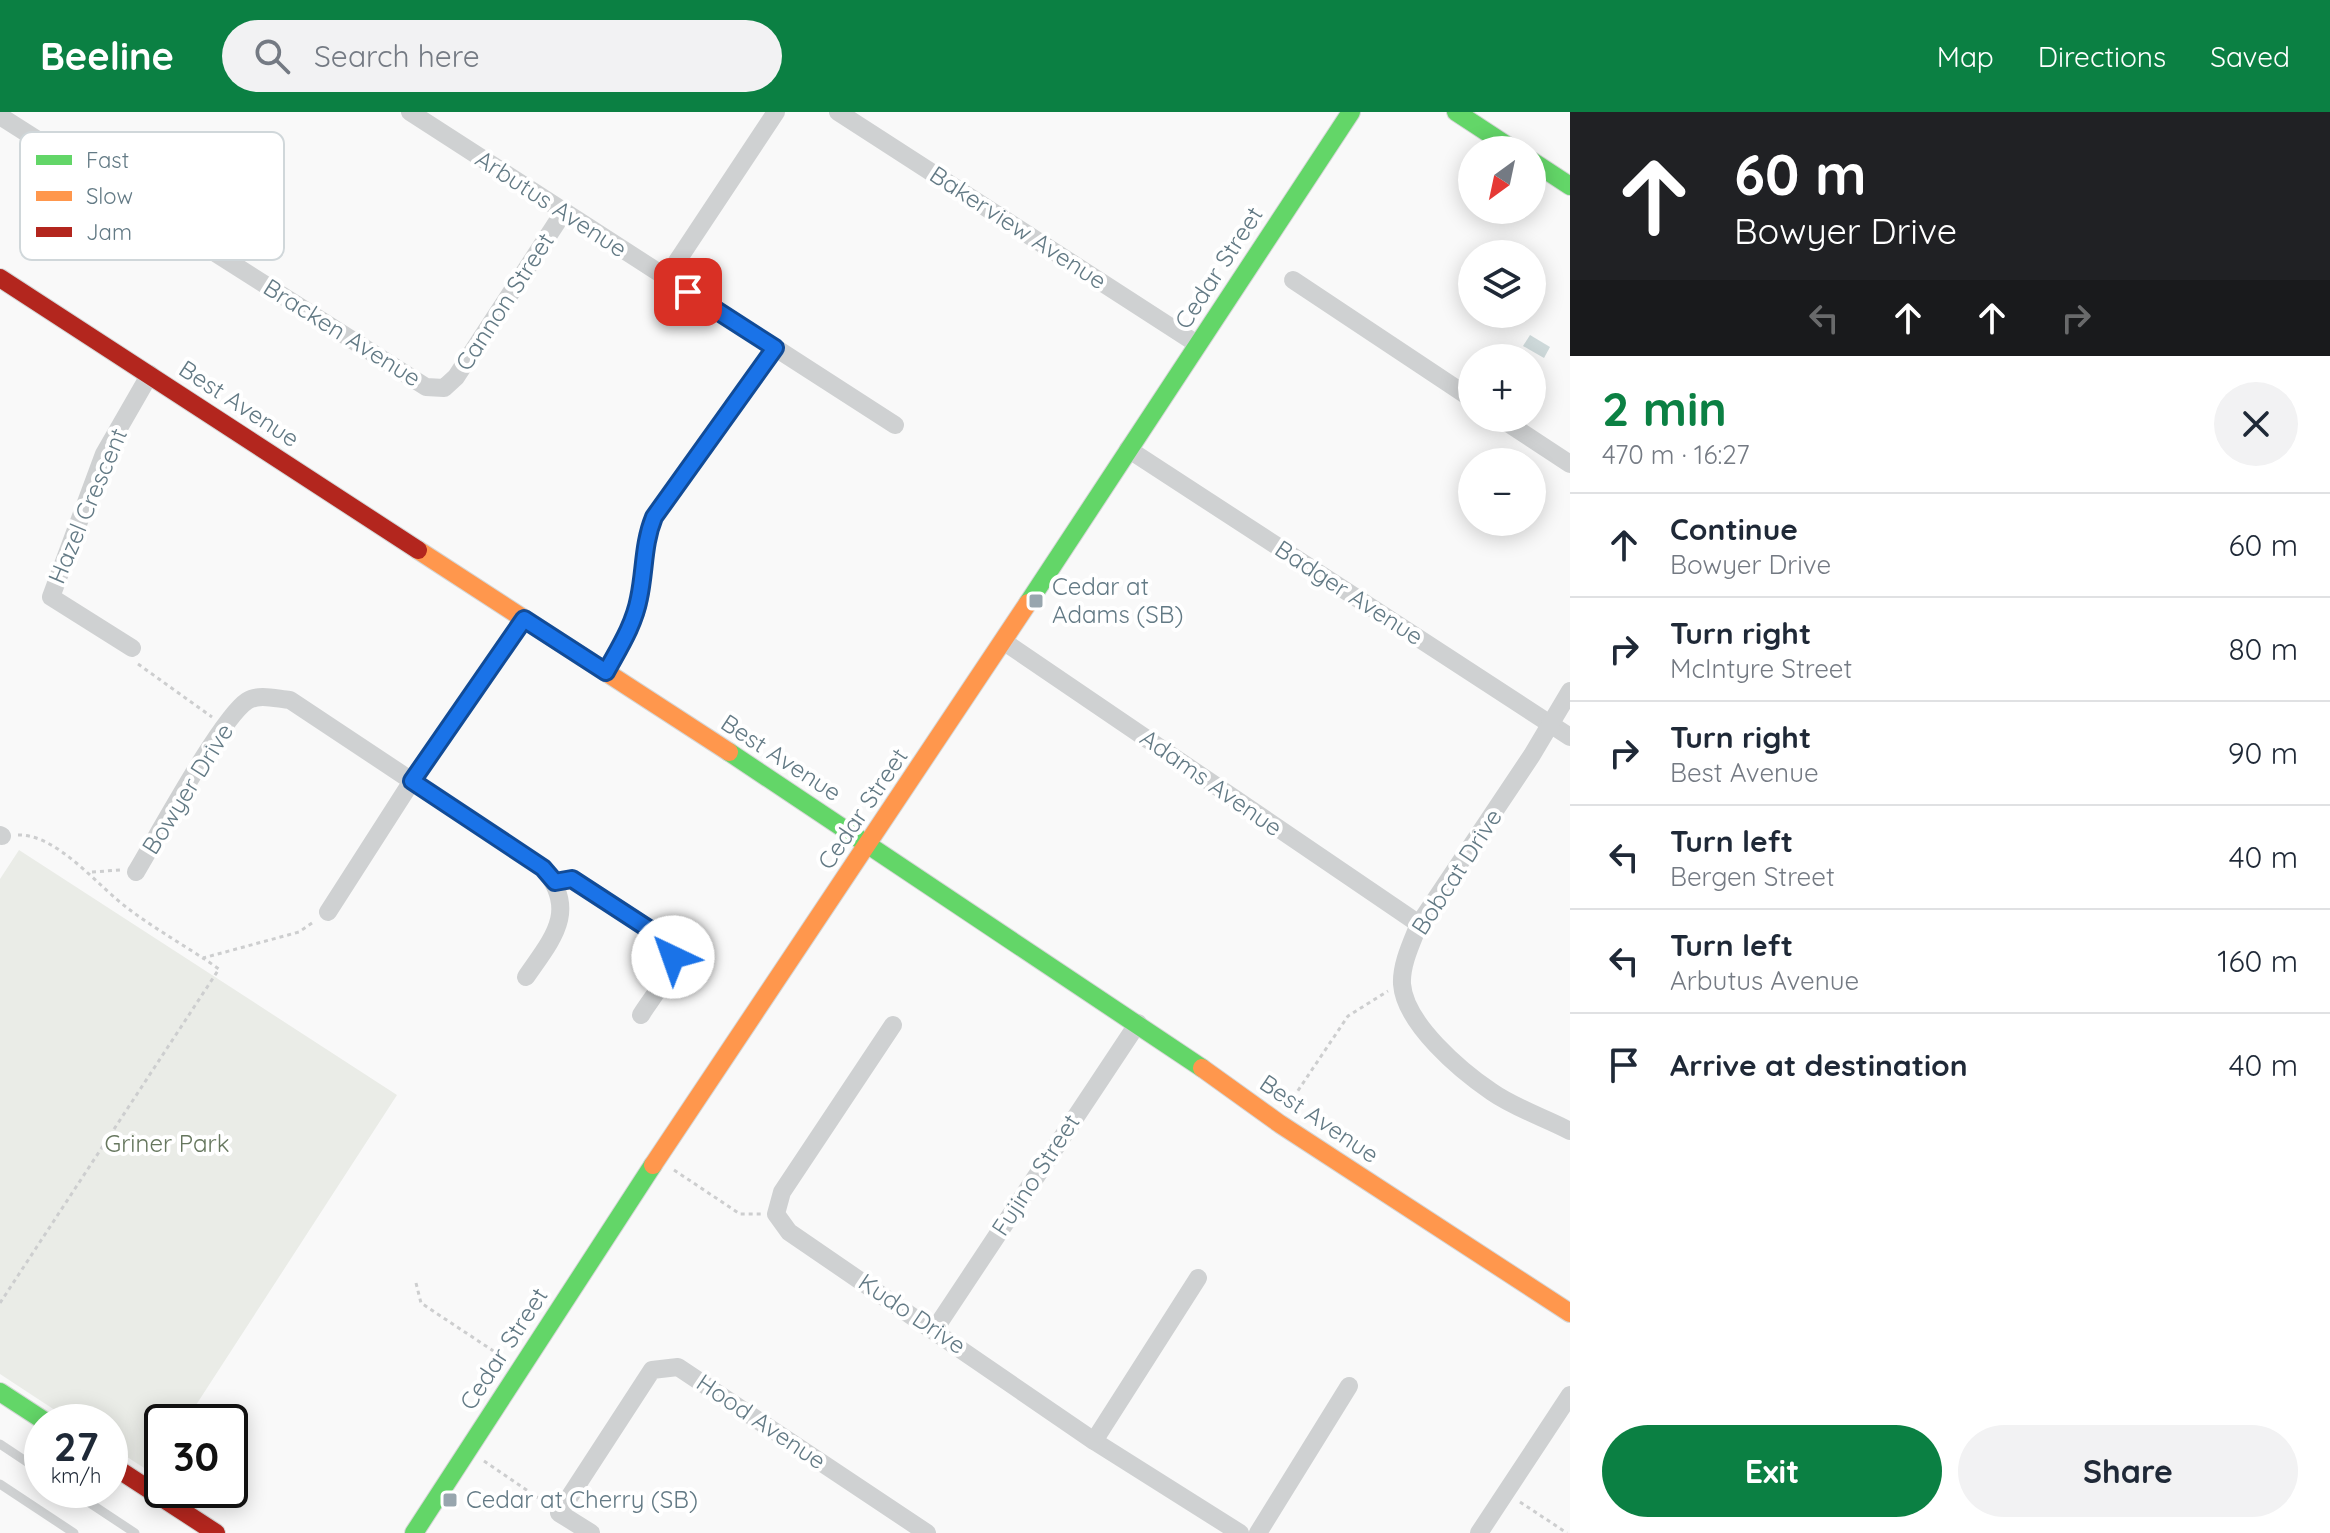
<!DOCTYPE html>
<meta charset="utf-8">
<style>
body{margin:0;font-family:Quicksand,sans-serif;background:#f2f2f3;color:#1f2937;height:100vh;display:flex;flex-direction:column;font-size:30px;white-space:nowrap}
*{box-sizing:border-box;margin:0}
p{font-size:26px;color:#747a83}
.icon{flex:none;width:44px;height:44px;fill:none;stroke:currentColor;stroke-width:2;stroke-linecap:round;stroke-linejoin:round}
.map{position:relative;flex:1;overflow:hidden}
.panel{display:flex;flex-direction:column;background:#fff;width:760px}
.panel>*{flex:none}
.guide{background:#202124;color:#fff;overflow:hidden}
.needle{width:52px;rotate:213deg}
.controls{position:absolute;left:1458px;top:24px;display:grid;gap:16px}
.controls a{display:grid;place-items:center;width:88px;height:88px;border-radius:50%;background:#fff;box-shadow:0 4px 20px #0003;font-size:40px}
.speed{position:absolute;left:24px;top:1292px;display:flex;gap:16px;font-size:40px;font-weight:700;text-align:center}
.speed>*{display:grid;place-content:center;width:104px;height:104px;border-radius:50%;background:#fff;box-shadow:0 4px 20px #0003;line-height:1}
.speed small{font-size:20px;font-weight:400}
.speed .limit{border:4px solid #111;border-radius:12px;background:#fff;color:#111}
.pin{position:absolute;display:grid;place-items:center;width:68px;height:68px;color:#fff;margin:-34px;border-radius:16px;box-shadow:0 4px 12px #0006}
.me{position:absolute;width:88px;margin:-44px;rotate:318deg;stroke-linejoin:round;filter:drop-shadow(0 0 6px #0008)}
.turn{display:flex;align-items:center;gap:28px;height:168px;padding:0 32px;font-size:36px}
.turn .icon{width:104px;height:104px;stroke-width:2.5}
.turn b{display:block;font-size:56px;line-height:68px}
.lanes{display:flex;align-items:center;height:76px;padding:0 32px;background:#0003;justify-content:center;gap:40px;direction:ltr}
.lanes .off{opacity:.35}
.round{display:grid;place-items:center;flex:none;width:84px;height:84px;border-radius:42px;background:#f2f2f3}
.head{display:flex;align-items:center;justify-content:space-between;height:136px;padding:0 32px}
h1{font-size:48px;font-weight:700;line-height:60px;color:#0b8043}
.action{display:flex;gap:16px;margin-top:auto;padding:16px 32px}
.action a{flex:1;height:92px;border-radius:48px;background:#0b8043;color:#fff;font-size:32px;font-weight:700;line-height:92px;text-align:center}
.action a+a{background:#f2f2f3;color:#1f2937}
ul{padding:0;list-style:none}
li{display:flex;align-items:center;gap:24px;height:104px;padding:0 32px;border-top:2px solid #e0e1e3}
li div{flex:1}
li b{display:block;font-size:30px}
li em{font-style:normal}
header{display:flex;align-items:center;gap:48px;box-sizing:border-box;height:112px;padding:0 40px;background:#0b8043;color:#fff}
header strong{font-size:38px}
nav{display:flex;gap:44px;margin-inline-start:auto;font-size:28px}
.search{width:560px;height:72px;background:#f2f2f3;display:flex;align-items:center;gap:20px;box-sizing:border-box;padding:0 28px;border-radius:44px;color:#747a83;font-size:30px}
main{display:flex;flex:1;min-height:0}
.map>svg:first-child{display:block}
.green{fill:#eaece7}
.water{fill:#ced9da}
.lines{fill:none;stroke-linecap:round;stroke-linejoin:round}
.fast-casing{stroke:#d5d7d7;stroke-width:20}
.slow-casing{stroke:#d5d7d7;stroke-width:20}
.jam-casing{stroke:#d5d7d7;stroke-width:20}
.path{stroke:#cdcecf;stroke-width:3;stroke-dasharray:4 4;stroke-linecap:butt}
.lane{stroke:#cfd1d2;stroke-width:9}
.street{stroke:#cfd1d2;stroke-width:18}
.fast{stroke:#63d668;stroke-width:18}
.slow{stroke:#ff974d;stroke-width:18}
.jam{stroke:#b3261e;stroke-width:18}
.route-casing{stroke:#114b97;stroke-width:20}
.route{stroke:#1a73e8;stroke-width:14}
.poi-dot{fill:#98a6ae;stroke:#fff;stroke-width:3}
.labels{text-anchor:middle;stroke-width:8;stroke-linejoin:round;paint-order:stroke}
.street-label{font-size:24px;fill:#637a85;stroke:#fff}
.poi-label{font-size:24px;fill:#637a85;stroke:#fff;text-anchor:start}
.park-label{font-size:24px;fill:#66775e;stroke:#fff}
.key{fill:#fff;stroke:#d0d7da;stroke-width:2}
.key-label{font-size:22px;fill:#637a85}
</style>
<header>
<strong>Beeline</strong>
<div class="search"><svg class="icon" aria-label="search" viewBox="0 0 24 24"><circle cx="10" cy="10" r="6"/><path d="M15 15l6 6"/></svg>Search here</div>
<nav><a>Map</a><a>Directions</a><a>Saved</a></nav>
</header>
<main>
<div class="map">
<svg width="1570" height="1421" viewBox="0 0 1570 1421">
<rect width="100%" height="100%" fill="#f9f9f9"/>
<polygon class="green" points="19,738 397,983 185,1310 162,1310 162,1345 152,1361 110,1334 110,1310 73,1310 0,1262 0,767"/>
<polygon class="water" points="1530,223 1550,235 1544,246 1523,234"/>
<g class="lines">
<defs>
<g id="fast">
<polyline points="1456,0 1514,38"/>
<polyline points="1532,49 1570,74"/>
<polyline points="1028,491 1351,0"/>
<polyline points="729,640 1202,956"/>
<polyline points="0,1280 46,1310"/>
<polyline points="414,1421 653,1053"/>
</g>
<g id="slow">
<polyline points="418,438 729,640"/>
<polyline points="1202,956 1280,1012 1570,1201"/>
<polyline points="653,1053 1028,491"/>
</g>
<g id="jam">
<polyline points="0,166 418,438"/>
<polyline points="110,1352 216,1421"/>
</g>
</defs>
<use href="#fast" class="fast-casing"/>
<use href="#slow" class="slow-casing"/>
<use href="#jam" class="jam-casing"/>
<g class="path">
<polyline points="138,552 212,605"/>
<path d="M18 723C58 722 99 776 130 798 153 815 178 830 203 846L299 820 315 809"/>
<polyline points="92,760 120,758"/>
<polyline points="1289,992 1348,904 1388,879"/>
<polyline points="674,1058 740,1102 761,1102"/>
<polyline points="416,1171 421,1191 504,1246"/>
<polyline points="0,1191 219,857 203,846"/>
<polyline points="484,1349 547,1392"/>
<polyline points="1520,1390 1567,1421"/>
</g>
<g class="lane">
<polyline points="0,1332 42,1360"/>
<polyline points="0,1372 74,1421"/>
<polyline points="70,1378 135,1421"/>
</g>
<g class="street">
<polyline points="410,0 895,313"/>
<polyline points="838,0 1197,232"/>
<polyline points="0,4 426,275 444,276 456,265 563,101"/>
<polyline points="666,166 776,0"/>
<polyline points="1293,168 1472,287"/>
<polyline points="1500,306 1570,352"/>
<polyline points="1128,337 1570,625"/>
<polyline points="1003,529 1419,812"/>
<polyline points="132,536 51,485 104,342 150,262"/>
<path d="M606 560C619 536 634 514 640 486 645 458 643 432 654 405L775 236"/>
<path d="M1570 579 1532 643 1419 812C1412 830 1401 852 1402 872 1405 912 1461 959 1492 980 1515 996 1545 1006 1570 1019"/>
<polyline points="0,723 2,724"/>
<path d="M136 760C156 727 221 606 247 589 259 581 277 587 290 588L543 756C579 799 552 827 526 865"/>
<path d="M555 770 572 767 661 825C686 849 655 880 641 903"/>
<polyline points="328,800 412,669 524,507"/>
<polyline points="893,913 782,1080 776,1102 789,1120 1094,1329 1240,1421"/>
<polyline points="935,1217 1138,911"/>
<polyline points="1094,1329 1198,1166"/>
<polyline points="591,1421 559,1401 652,1258 678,1255 927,1421"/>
<polyline points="1258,1421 1349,1274"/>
<polyline points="1479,1421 1570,1283"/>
</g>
<use href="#fast" class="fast"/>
<use href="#slow" class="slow"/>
<use href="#jam" class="jam"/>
</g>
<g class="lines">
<defs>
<path id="route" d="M673 845 661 825 572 767 555 770 543 756 412 669 524 507 606 560C619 536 634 513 639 486 645 458 643 432 654 405L775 236 688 180"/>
</defs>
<use href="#route" class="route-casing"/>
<use href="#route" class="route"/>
</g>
<g class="poi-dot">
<rect x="1028" y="481" width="16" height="16" rx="4"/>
<rect x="442" y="1380" width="16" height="16" rx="4"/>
</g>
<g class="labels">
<g class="street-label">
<text transform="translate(551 92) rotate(33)" y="8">Arbutus Avenue</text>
<text transform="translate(1018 116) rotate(33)" y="8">Bakerview Avenue</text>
<text transform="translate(1219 156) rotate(-57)" y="8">Cedar Street</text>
<text transform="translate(505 190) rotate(-57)" y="8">Cannon Street</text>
<text transform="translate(342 221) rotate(32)" y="8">Bracken Avenue</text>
<text transform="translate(239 292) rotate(33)" y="8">Best Avenue</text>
<text transform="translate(88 394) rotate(-67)" y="8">Hazel Crescent</text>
<text transform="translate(1349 481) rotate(33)" y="8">Badger Avenue</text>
<text transform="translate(781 646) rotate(33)" y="8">Best Avenue</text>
<text transform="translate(1211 671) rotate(35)" y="8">Adams Avenue</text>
<text transform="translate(188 677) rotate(-58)" y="8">Bowyer Drive</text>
<text transform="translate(863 697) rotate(-56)" y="8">Cedar Street</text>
<text transform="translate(1457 760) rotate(-57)" y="8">Bobcat Drive</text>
<text transform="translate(1319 1007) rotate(34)" y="8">Best Avenue</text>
<text transform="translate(1036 1063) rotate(-57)" y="8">Fujino Street</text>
<text transform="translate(912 1202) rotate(34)" y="8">Kudo Drive</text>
<text transform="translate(504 1237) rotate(-57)" y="8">Cedar Street</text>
<text transform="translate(761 1310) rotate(34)" y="8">Hood Avenue</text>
</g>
<g class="poi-label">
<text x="1052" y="483">Cedar at<tspan x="1052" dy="28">Adams (SB)</tspan></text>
<text x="466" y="1396">Cedar at Cherry (SB)</text>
</g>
<g class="park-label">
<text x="167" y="1040">Griner Park</text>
</g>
</g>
<rect x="20" y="20" width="264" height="128" rx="12" class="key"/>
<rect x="36" y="43" width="36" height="10" fill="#63d668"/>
<rect x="36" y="79" width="36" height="10" fill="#ff974d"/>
<rect x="36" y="115" width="36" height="10" fill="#b3261e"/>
<g class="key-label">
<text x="86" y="56">Fast</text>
<text x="86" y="92">Slow</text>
<text x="86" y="128">Jam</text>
</g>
</svg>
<div class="controls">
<a><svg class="needle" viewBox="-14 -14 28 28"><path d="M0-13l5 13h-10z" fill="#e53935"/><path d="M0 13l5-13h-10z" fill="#747a83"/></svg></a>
<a><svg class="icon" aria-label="layers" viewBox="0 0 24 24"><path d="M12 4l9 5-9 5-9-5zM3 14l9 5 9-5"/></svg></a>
<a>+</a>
<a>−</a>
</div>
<div class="speed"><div>27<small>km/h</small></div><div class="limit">30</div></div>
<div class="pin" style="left:688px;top:180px;background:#d93025"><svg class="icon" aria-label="arrive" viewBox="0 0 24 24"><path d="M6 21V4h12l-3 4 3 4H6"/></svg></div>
<svg class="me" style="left:673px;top:845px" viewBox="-20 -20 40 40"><circle r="19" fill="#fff"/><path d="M0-13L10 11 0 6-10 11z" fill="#1a73e8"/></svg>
</div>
<section class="panel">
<div class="guide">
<div class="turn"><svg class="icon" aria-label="ahead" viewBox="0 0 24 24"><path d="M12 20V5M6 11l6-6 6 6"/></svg><div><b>60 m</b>Bowyer Drive</div></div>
<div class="lanes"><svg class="icon off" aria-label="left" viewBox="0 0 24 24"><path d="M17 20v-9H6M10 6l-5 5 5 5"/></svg><svg class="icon" aria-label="ahead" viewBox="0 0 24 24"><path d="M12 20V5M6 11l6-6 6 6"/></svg><svg class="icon" aria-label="ahead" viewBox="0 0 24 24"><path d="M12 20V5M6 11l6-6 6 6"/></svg><svg class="icon off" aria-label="right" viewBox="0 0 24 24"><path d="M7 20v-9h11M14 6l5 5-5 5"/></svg></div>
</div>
<div class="head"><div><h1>2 min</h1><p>470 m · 16:27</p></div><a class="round"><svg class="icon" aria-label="close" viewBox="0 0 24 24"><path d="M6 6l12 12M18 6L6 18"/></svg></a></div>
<ul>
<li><svg class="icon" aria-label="ahead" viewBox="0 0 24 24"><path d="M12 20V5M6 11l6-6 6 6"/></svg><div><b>Continue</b><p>Bowyer Drive</p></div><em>60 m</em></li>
<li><svg class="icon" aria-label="right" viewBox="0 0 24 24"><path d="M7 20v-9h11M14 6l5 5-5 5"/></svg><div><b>Turn right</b><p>McIntyre Street</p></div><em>80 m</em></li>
<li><svg class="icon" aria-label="right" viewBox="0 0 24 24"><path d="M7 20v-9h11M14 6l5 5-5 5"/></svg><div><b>Turn right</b><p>Best Avenue</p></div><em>90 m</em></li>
<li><svg class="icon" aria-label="left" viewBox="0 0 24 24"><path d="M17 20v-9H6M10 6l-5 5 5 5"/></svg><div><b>Turn left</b><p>Bergen Street</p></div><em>40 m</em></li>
<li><svg class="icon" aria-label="left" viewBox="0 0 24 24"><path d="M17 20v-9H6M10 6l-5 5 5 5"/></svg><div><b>Turn left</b><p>Arbutus Avenue</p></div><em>160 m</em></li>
<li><svg class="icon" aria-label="arrive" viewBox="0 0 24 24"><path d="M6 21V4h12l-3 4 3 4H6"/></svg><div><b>Arrive at destination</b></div><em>40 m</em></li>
</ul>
<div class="action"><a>Exit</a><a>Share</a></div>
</section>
</main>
